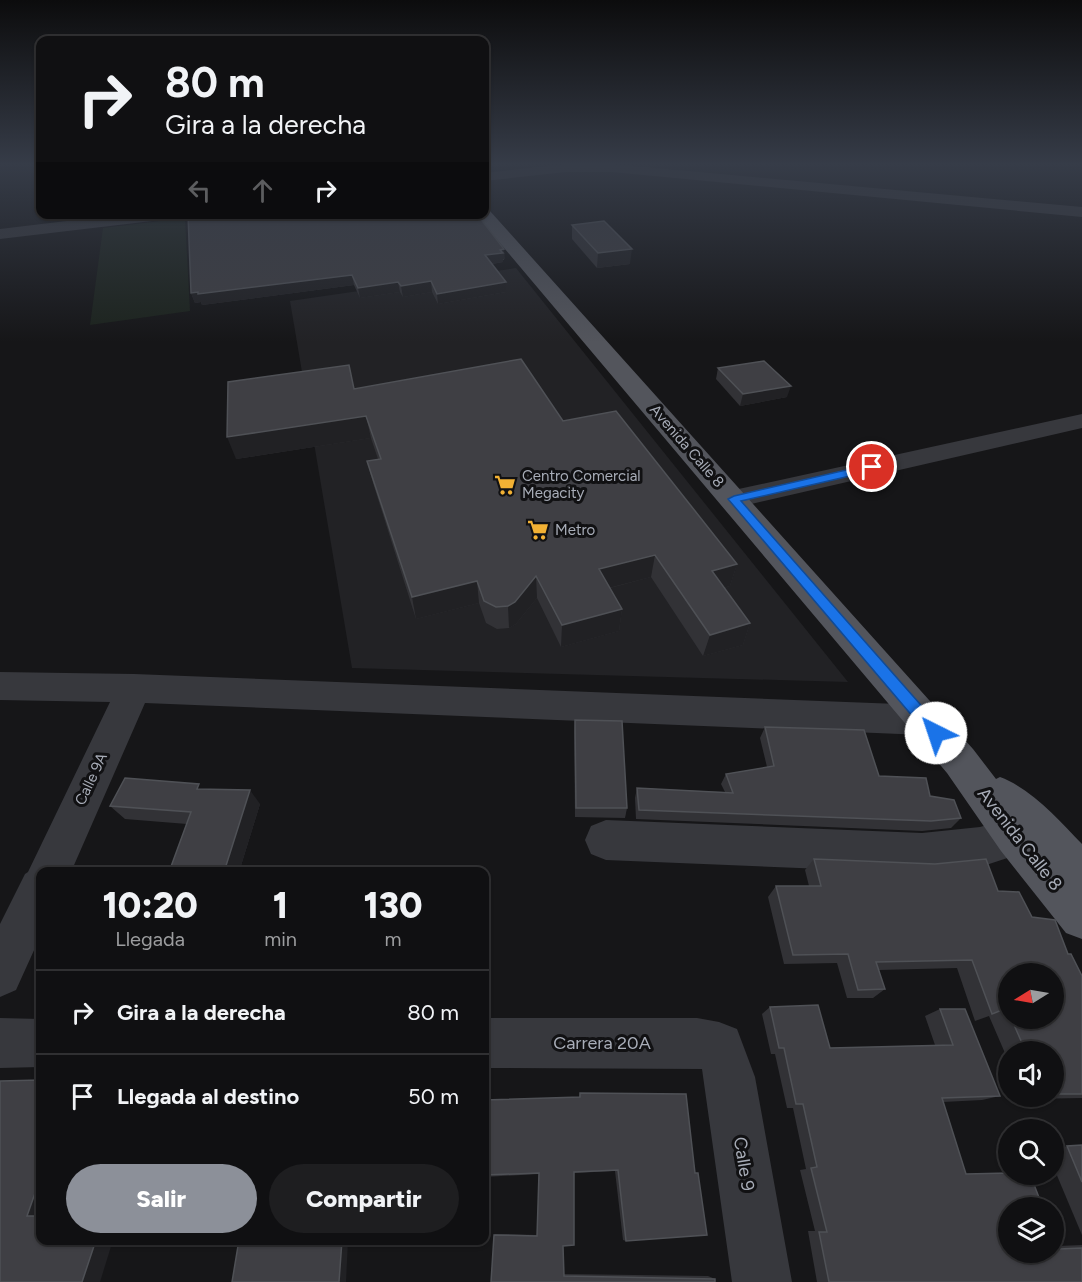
<!DOCTYPE html>
<html lang="es">
<style>
body{margin:0;font-family:Figtree,sans-serif;background:#1e1e20;color:#f1f3f6;height:100vh;display:flex;flex-direction:column;font-size:22px;white-space:nowrap}
*{box-sizing:border-box;margin:0}
p{font-size:20px;color:#9c9d9f}
.icon{flex:none;width:33px;height:33px;fill:none;stroke:currentColor;stroke-width:2;stroke-linecap:round;stroke-linejoin:round}
.map{position:relative;flex:1;overflow:hidden}
.drawer{position:absolute;left:36px;top:867px;width:453px;height:378px;display:flex;flex-direction:column;background:#101012;border-radius:12px;box-shadow:0 2px 4px #0004,0 0 0 2px #303032}
.drawer>*{flex:none}
.top-card{position:absolute;left:36px;top:36px;width:453px;height:183px;border-radius:12px;box-shadow:0 2px 4px #0004,0 0 0 2px #303032;background:#101012;color:#f1f3f6;overflow:hidden}
.needle{width:39px;rotate:259deg}
.fabs{position:absolute;left:998px;top:963px;display:grid;gap:12px}
.fabs a{display:grid;place-items:center;width:66px;height:66px;border-radius:50%;background:#101012;box-shadow:0 2px 4px #0004,0 0 0 2px #303032;font-size:30px}
.pin{position:absolute;display:grid;place-items:center;width:51px;height:51px;color:#fff;margin:-26px;border:3px solid #fff;border-radius:50%;box-shadow:0 2px 6px #0007}
.me{position:absolute;width:66px;margin:-33px;rotate:319deg;stroke-linejoin:round;filter:drop-shadow(0 0 4px #0008)}
.turn{display:flex;align-items:center;gap:21px;height:126px;padding:0 30px;font-size:27px}
.turn .icon{width:78px;height:78px;stroke-width:2.5}
.turn b{display:block;font-size:42px;line-height:51px}
.lanes{display:flex;align-items:center;height:57px;padding:0 30px;background:#0003;justify-content:center;gap:30px;direction:ltr}
.lanes .off{opacity:.35}
.eta{display:flex;justify-content:space-evenly;align-items:center;height:102px;text-align:center}
.eta b{font-size:36px;font-weight:800;line-height:42px}
.cta{display:flex;gap:12px;margin-top:auto;padding:12px 30px}
.cta a{flex:1;height:69px;border-radius:36px;background:#8c9099;color:#fff;font-size:24px;font-weight:800;line-height:69px;text-align:center}
.cta a+a{background:#1e1e20;color:#f1f3f6}
ul{padding:0;list-style:none}
li{display:flex;align-items:center;gap:18px;height:84px;padding:0 30px;border-top:2px solid #303032}
li div{flex:1}
li b{display:block;font-size:22px}
li em{font-style:normal}
.map>svg:first-child{display:block}
.built{fill:#222225}
.green{fill:#1c231d}
.lines{fill:none;stroke-linecap:round;stroke-linejoin:round}
.minor{fill:#37383d;fill-rule:evenodd}
.major{fill:#53555c;fill-rule:evenodd}
.wall{fill:#323236;fill-rule:evenodd}
.shaded-wall{fill:#212124}
.building{fill:#3f3f44;stroke:#4f5156;stroke-width:1.5}
.route{fill:#1a73e8;stroke:#114b97;stroke-width:1.5}
.labels{text-anchor:middle;stroke-width:6;stroke-linejoin:round;paint-order:stroke}
.street-label{font-size:15px;fill:#a8adb8;stroke:#111113}
.poi-label{font-size:15px;fill:#a8adb8;stroke:#111113;text-anchor:start}
.near-street-label{font-size:18px;fill:#a8adb8;stroke:#111113}
</style>
<div class="map">
<svg width="1082" height="1282" viewBox="0 0 1082 1282">
<rect width="100%" height="100%" fill="#161618"/>
<polygon class="built" points="516,268 848,682 352,668 290,301"/>
<polygon class="green" points="185,218 190,311 90,325 103,228"/>
<g class="lines">
<g class="minor">
<polygon points="566,164 612,164 1082,207 1082,217 612,172 566,172 484,181 484,173"/>
<polygon points="125,214 176,214 169,219 0,239 0,229"/>
<polygon points="1082,414 1082,428 734,508 724,505 720,499 724,493 734,490"/>
<polygon points="0,672 134,674 924,705 937,709 942,720 937,731 924,735 145,703 71,872 40,872 40,937 16,990 0,997 0,924 25,874 28,872 110,702 0,700"/>
<polygon points="1015,817 1029,823 1035,837 1029,851 980,867 922,873 606,860 591,854 585,840 591,826 606,820 922,833 980,827"/>
<polygon points="0,1018 40,1019 40,1067 0,1068"/>
<polygon points="484,1018 697,1018 719,1022 737,1029 755,1077 792,1282 732,1282 702,1069 484,1068"/>
</g>
<path class="major" d="M484 209 490 211 973 749 996 779 1000 777C1032 789 1059 820 1082 844V939L1066 933 1001 851 947 773 478 217 477 214H484Z"/>
</g>
<g class="wall">
<polygon points="572,225 630,264 597,268 572,239"/>
<polygon points="503,259 503,262 492,264 506,292 438,304 432,292 403,297 400,292 360,298 354,285 202,305 201,302 195,303 191,293 505,259"/>
<polygon points="718,368 787,397 740,406 716,379"/>
<polygon points="354,389 563,421 737,564 730,586 724,588 750,623 743,645 703,656 651,577 610,588 622,609 619,631 561,647 537,598 516,624 509,628 497,629 486,623 479,603 416,619 373,483 367,461 378,459 371,438 236,459"/>
<polygon points="575,720 627,808 625,818 575,817 574,731"/>
<polygon points="765,727 879,776 930,796 961,818 951,828 922,831 636,819 635,798 637,788 725,792 721,784 726,774 767,767 760,738"/>
<polygon points="202,789 260,804 239,872 169,872 187,824 125,819 110,806"/>
<path d="M814 859 998 891 1032 917 1068 954 1082 976V1098L1025 1099 1024 1096H1053V1052H1008V1060L989 1016 975 1021 957 968 879 970 885 989 873 998H847L837 963 784 964 768 897 776 886H809L805 870ZM1008 974 1053 1018H1008Z"/>
<polygon points="770,1007 830,1048 935,1045 925,1016 940,1009 1000,1096 982,1100 943,1102 966,1174 1058,1246 1082,1245 1082,1282 817,1282 808,1231 815,1231 800,1170 806,1169 793,1108 787,1108 775,1054 771,1054 762,1014"/>
<polygon points="580,1093 686,1094 626,1241 623,1240 615,1171 574,1173 563,1246 564,1274 708,1276 715,1279 491,1282 494,1235 495,1234 537,1235 539,1174 484,1177 484,1100 579,1097"/>
<polygon points="1082,1145 1082,1235 1053,1166 1053,1148"/>
</g>
<g class="shaded-wall">
<polygon points="504,249 505,259 503,259 503,262 485,265 485,255"/>
<polygon points="632,249 630,264 597,268 598,253"/>
<polygon points="352,275 354,285 202,305 201,302 195,303 191,293"/>
<polygon points="431,281 432,292 403,297 401,286"/>
<polygon points="398,282 400,292 360,298 358,288"/>
<polygon points="506,282 506,292 438,304 437,294"/>
<polygon points="791,386 787,397 740,406 743,394"/>
<polygon points="366,416 371,438 236,459 227,437"/>
<polygon points="655,555 651,577 597,591 599,569"/>
<polygon points="737,564 730,586 706,593 712,571"/>
<polygon points="536,576 537,598 516,624 509,628 508,606"/>
<polygon points="477,581 479,603 416,619 412,597"/>
<polygon points="622,609 619,631 561,647 562,625"/>
<polygon points="750,623 743,645 703,656 710,635"/>
<polygon points="250,790 260,804 239,872 224,872"/>
<polygon points="40,1179 40,1216 27,1216"/>
<polygon points="96,1240 113,1240 100,1282 82,1282"/>
<polygon points="342,1240 348,1240 346,1282 339,1282"/>
</g>
<g class="building">
<polygon points="188,214 477,214 504,249 500,250 503,253 485,255 506,282 437,294 431,281 401,286 398,282 358,288 352,275 198,294 198,292 191,293"/>
<polygon points="604,221 632,249 598,253 572,225"/>
<polygon points="521,359 563,421 616,411 737,564 712,571 750,623 710,635 655,555 599,569 622,609 562,625 536,576 515,602 508,606 496,607 484,601 477,581 412,597 367,461 381,459 366,416 227,437 228,382 349,365 354,389"/>
<polygon points="764,361 791,386 743,394 718,368"/>
<polygon points="575,720 622,721 627,808 576,808"/>
<polygon points="765,727 864,730 879,776 926,778 930,796 954,800 961,818 931,821 639,810 637,788 733,793 726,774 774,766"/>
<polygon points="125,778 199,784 197,789 250,790 224,872 169,872 191,812 110,806"/>
<polygon points="814,859 935,864 986,859 998,891 1019,892 1032,917 1055,920 1068,954 1071,954 1082,976 1082,1094 1053,1094 1053,1052 1026,1052 1011,1018 1053,1018 1053,974 1008,974 1008,1011 1007,1008 992,1014 972,960 876,962 885,989 858,990 848,954 793,955 776,886 821,886"/>
<polygon points="118,870 118,872 97,872"/>
<polygon points="40,970 40,981 36,981"/>
<polygon points="818,1005 830,1048 953,1045 940,1009 965,1009 1000,1096 942,1098 966,1174 1008,1173 1008,1174 1030,1174 1043,1208 1008,1208 1008,1252 1053,1252 1053,1233 1059,1249 1082,1248 1082,1282 829,1282 819,1232 827,1232 811,1168 817,1167 803,1104 796,1104 784,1048 779,1048 770,1007"/>
<polygon points="40,1080 40,1179 27,1216 40,1216 40,1240 96,1240 82,1282 0,1282 0,1081"/>
<polygon points="580,1093 686,1094 695,1173 698,1173 707,1235 626,1241 618,1170 574,1172 574,1245 563,1246 564,1276 715,1279 715,1282 491,1282 494,1235 537,1236 539,1173 484,1175 484,1100 580,1097"/>
<polygon points="1082,1145 1082,1182 1067,1146"/>
<polygon points="239,1240 342,1240 339,1282 232,1282"/>
</g>
<linearGradient id="sky" x2="0" y2="1"><stop stop-color="#0c0c0d"/><stop offset="0.48" stop-color="#363c48"/><stop offset="1" stop-color="#363c48" stop-opacity="0"/></linearGradient>
<rect width="1082" height="342" fill="url(#sky)"/>
<polygon class="route" points="872,464 878,467 876,470 741,501 942,729 944,733 942,738 936,740 931,738 728,499 734,496"/>
<defs>
<symbol id="supermarket-bare" viewBox="-9 -9 18 18"><path d="M-6-5.5h2.5l.6 2H6L4.5 2H-2.5L-4.4-4H-6ZM-1.5 3.2a1.3 1.3 0 1 0 .1 0ZM3 3.2a1.3 1.3 0 1 0 .1 0Z" fill="#f2b134" stroke="#111113" stroke-width="2.5" paint-order="stroke"/></symbol>
</defs>
<g fill-rule="evenodd">
<use href="#supermarket-bare" x="490" y="470" width="30" height="30"/>
<use href="#supermarket-bare" x="523" y="515" width="30" height="30"/>
</g>
<g class="labels">
<g class="street-label">
<text transform="translate(687 446) rotate(49)" y="5">Avenida Calle 8</text>
<text transform="translate(91 779) rotate(-65)" y="5">Calle 9A</text>
</g>
<g class="poi-label">
<text x="522" y="481">Centro Comercial<tspan x="522" dy="17">Megacity</tspan></text>
<text x="555" y="535">Metro</text>
</g>
<g class="near-street-label">
<text transform="translate(1020 839) rotate(52)" y="6">Avenida Calle 8</text>
<text x="602" y="1049">Carrera 20A</text>
<text transform="translate(744 1164) rotate(81)" y="6">Calle 9</text>
</g>
</g>
</svg>
<div class="fabs">
<a><svg class="needle" viewBox="-14 -14 28 28"><path d="M0-13l5 13h-10z" fill="#e53935"/><path d="M0 13l5-13h-10z" fill="#9c9d9f"/></svg></a>
<a><svg class="icon" aria-label="sound" viewBox="0 0 24 24"><path d="M4 9h4l5-4v14l-5-4H4zM17 9q2 3 0 6"/></svg></a>
<a><svg class="icon" aria-label="search" viewBox="0 0 24 24"><circle cx="10" cy="10" r="6"/><path d="M15 15l6 6"/></svg></a>
<a><svg class="icon" aria-label="layers" viewBox="0 0 24 24"><path d="M12 4l9 5-9 5-9-5zM3 14l9 5 9-5"/></svg></a>
</div>
<div class="pin" style="left:872px;top:467px;background:#d93025"><svg class="icon" aria-label="arrive" viewBox="0 0 24 24"><path d="M6 21V4h12l-3 4 3 4H6"/></svg></div>
<svg class="me" style="left:936px;top:733px" viewBox="-20 -20 40 40"><circle r="19" fill="#fff"/><path d="M0-13L10 11 0 6-10 11z" fill="#1a73e8"/></svg>
<div class="top-card">
<div class="turn"><svg class="icon" aria-label="right" viewBox="0 0 24 24"><path d="M7 20v-9h11M14 6l5 5-5 5"/></svg><div><b>80 m</b>Gira a la derecha</div></div>
<div class="lanes"><svg class="icon off" aria-label="left" viewBox="0 0 24 24"><path d="M17 20v-9H6M10 6l-5 5 5 5"/></svg><svg class="icon off" aria-label="ahead" viewBox="0 0 24 24"><path d="M12 20V5M6 11l6-6 6 6"/></svg><svg class="icon" aria-label="right" viewBox="0 0 24 24"><path d="M7 20v-9h11M14 6l5 5-5 5"/></svg></div>
</div>
<section class="drawer">
<div class="eta">
<div><b>10:20</b><p>Llegada</p></div>
<div><b>1</b><p>min</p></div>
<div><b>130</b><p>m</p></div>
</div>
<ul>
<li><svg class="icon" aria-label="right" viewBox="0 0 24 24"><path d="M7 20v-9h11M14 6l5 5-5 5"/></svg><div><b>Gira a la derecha</b></div><em>80 m</em></li>
<li><svg class="icon" aria-label="arrive" viewBox="0 0 24 24"><path d="M6 21V4h12l-3 4 3 4H6"/></svg><div><b>Llegada al destino</b></div><em>50 m</em></li>
</ul>
<div class="cta"><a>Salir</a><a>Compartir</a></div>
</section>
</div>
